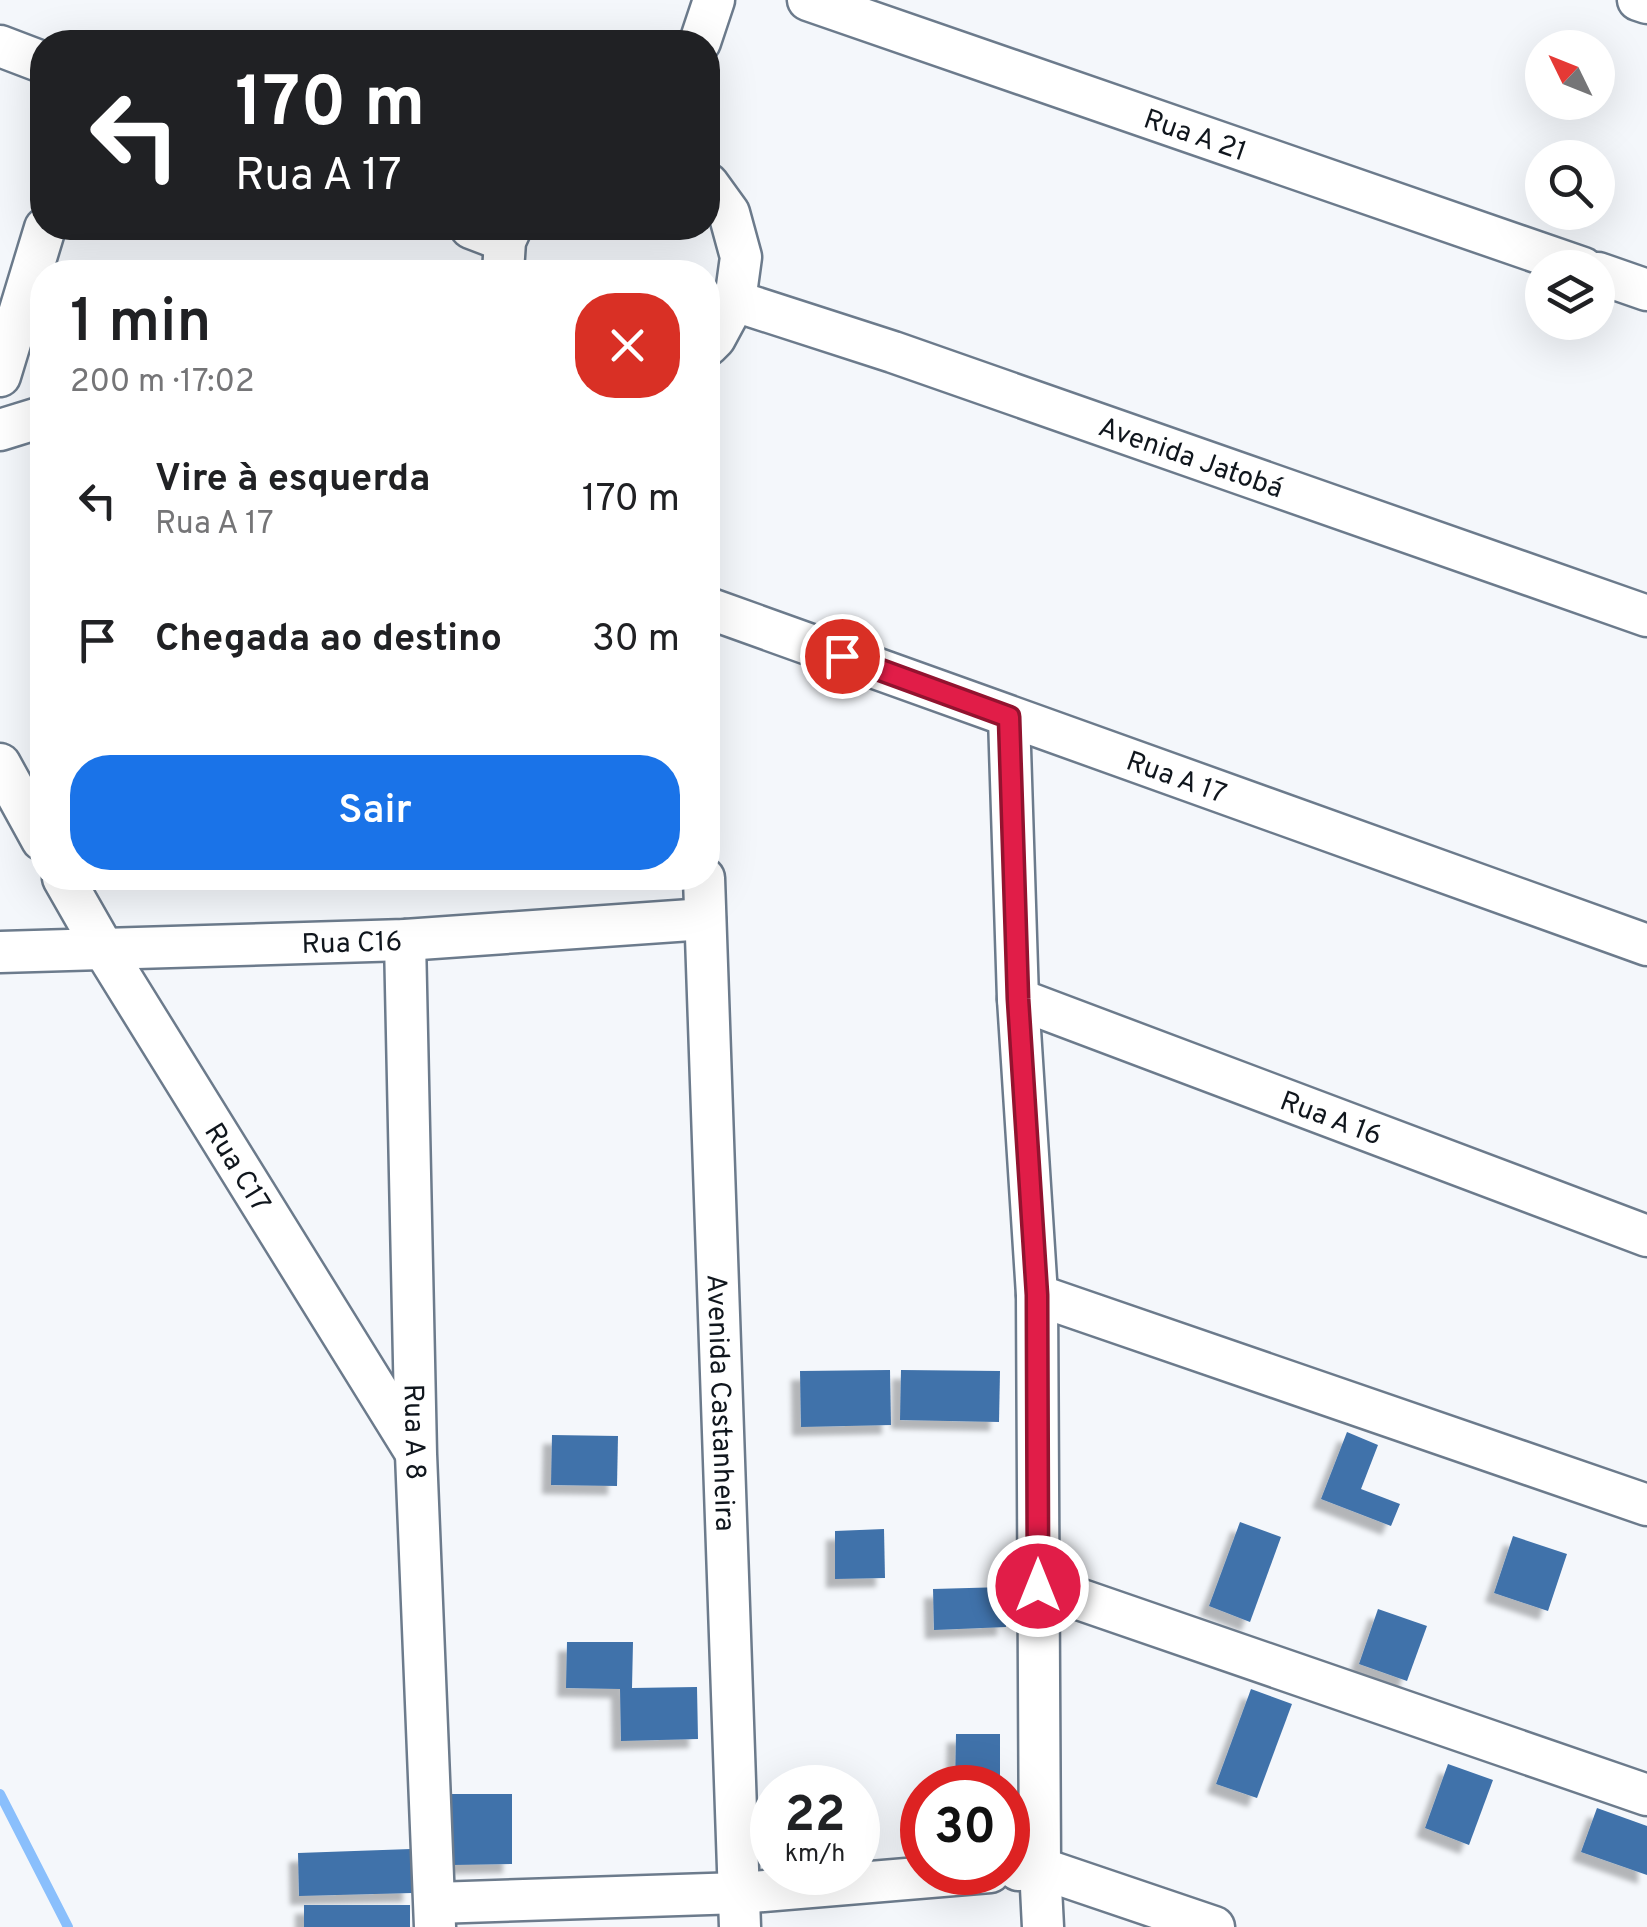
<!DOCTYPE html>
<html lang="pt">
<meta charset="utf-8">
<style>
body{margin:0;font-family:Overpass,sans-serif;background:#f6f6f6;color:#202124;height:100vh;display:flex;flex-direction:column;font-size:38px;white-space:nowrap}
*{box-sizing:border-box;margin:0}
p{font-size:32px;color:#757577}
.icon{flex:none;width:55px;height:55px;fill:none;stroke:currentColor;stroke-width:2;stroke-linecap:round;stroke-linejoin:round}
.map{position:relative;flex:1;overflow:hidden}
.drawer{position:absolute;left:30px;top:260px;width:690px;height:630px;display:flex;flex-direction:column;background:#fff;border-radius:40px;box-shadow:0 10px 40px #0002}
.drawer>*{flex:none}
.guide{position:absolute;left:30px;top:30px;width:690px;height:210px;border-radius:40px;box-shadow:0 10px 40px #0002;background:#202124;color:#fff;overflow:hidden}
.needle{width:65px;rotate:313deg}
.fabs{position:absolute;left:1525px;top:30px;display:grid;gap:20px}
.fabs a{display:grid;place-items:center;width:90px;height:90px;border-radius:50%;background:#fff;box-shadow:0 10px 40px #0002;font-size:50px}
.speed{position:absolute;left:750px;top:1765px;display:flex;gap:20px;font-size:50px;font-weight:700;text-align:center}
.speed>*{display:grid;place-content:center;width:130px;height:130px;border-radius:50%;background:#fff;box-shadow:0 10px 40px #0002;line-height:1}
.speed small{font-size:25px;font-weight:400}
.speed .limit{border:15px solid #d22;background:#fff;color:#111}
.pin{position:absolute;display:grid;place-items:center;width:85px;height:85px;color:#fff;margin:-42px;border:5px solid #fff;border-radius:50%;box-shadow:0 2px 10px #0007}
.me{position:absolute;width:110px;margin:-55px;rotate:0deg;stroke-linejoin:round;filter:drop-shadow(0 0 8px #0008)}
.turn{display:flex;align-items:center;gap:35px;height:210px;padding:0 40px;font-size:45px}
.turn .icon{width:130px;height:130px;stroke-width:2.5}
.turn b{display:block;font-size:70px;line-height:85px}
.round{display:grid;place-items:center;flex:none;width:105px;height:105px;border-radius:40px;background:#f6f6f6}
.head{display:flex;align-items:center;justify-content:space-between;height:170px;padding:0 40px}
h1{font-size:60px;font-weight:600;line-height:75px}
.cta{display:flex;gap:20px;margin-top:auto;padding:20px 40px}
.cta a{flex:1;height:115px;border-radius:40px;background:#1a73e8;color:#fff;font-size:40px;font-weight:600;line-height:115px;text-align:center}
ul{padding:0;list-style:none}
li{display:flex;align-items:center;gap:30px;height:140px;padding:0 40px}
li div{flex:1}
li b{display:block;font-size:38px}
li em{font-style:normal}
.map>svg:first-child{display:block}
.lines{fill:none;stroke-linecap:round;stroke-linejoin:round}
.stream{stroke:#8abffc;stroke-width:10}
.building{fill:#4072aa;filter:url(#shadow)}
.minor-casing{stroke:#6c7b8c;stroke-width:45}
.minor{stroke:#fff;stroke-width:40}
.route-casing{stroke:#92132f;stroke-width:25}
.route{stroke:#e11d48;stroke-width:18}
.labels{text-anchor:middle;stroke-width:10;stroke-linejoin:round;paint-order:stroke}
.street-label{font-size:28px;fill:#10161d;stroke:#f4f7fb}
</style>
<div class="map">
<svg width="1647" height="1927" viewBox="0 0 1647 1927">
<defs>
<filter id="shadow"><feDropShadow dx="-9" dy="9" stdDeviation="2.5" flood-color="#0004"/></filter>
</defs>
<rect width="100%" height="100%" fill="#f4f7fb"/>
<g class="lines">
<polyline class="stream" points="0,1794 68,1927"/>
</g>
<g class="building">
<polygon points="890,1370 891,1425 801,1427 800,1371"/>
<polygon points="901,1370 1000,1371 999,1422 900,1420"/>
<polygon points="1347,1432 1378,1445 1361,1489 1400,1504 1391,1526 1321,1499"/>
<polygon points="552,1435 618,1436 617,1486 551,1485"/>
<polygon points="1240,1522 1281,1537 1250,1622 1209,1606"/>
<polygon points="884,1529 885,1578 835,1579 835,1531"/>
<polygon points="1513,1536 1567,1554 1548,1611 1494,1593"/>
<polygon points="1005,1587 1006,1627 934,1630 933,1589"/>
<polygon points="1378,1609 1427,1626 1407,1681 1359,1664"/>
<polygon points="567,1642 633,1642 632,1688 697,1687 698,1739 621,1741 620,1689 566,1688"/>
<polygon points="1251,1689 1292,1704 1257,1798 1216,1784"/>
<polygon points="956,1734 1000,1734 1000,1788 955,1788"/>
<polygon points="1448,1764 1493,1780 1469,1845 1425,1828"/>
<polygon points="452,1794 512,1794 512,1864 452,1865"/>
<polygon points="1597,1808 1647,1826 1647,1875 1581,1852"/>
<polygon points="411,1849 412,1893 299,1896 298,1853"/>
<rect x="304" y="1905" width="106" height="22"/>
</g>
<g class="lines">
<defs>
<g id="minor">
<path id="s1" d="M808 0 1583 268"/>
<polyline points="1638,0 1647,3"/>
<polyline points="700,42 714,0"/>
<polyline points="0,46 42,62"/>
<polyline points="708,184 729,213 741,257 735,301 715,338 708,345"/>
<polyline points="471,228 505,241"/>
<polyline points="503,272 505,241 511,228"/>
<polyline points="1598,273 1647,290"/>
<path id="s2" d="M735 301 893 352 1647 616"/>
<polyline points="0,376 45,228"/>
<polyline points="0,430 42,417"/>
<path id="s3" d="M708 608 1647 945"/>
<polyline points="1009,717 1018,999 1037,1295 1040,1868 1043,1927"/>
<polyline points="0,764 42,840"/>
<path id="s4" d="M63 878 103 948 414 1450"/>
<path id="s5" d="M704 878 740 1927"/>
<path id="s6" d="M405 940 416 1454 435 1927"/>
<path id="s7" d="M0 952 405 940 705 919"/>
<path id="s8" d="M1018 999 1647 1236"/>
<polyline points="1037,1295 1647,1505"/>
<polyline points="1038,1585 1647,1795"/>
<polyline points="1018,1870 1040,1868 1214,1927"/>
<polyline points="435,1903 740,1893 990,1872"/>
</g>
</defs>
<use href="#minor" class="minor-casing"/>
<use href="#minor" class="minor"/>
</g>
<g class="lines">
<defs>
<polyline id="route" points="842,656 1009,717 1018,999 1037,1295 1038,1586"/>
</defs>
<use href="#route" class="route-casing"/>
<use href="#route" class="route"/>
</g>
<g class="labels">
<g class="street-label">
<text dy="10" stroke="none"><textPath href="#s1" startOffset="410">Rua A 21</textPath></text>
<text dy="10" stroke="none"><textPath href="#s2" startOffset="482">Avenida Jatobá</textPath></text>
<text dy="10" stroke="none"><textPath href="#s3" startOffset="498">Rua A 17</textPath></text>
<text dy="10" stroke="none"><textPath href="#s7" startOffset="352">Rua C16</textPath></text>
<text dy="10" stroke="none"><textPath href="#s8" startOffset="335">Rua A 16</textPath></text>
<text dy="10" stroke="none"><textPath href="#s4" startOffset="338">Rua C17</textPath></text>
<text dy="10" stroke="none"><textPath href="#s5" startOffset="525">Avenida Castanheira</textPath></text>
<text dy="10" stroke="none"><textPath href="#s6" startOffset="492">Rua A 8</textPath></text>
</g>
</g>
</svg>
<div class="fabs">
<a><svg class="needle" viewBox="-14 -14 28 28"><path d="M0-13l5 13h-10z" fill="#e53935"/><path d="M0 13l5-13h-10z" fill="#757577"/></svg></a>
<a><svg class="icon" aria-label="search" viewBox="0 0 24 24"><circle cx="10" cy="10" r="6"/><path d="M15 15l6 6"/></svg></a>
<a><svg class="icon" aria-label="layers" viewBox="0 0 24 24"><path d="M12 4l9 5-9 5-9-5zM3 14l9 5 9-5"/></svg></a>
</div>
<div class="speed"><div>22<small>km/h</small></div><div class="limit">30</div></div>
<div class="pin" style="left:842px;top:656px;background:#d93025"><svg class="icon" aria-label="arrive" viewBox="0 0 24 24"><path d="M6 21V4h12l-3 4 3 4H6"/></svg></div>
<svg class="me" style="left:1038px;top:1586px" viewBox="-20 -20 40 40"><circle r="17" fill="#e11d48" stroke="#fff" stroke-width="3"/><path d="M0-11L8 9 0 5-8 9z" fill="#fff"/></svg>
<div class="guide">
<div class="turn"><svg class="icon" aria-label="left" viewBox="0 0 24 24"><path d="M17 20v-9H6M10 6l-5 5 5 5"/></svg><div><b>170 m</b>Rua A 17</div></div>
</div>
<section class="drawer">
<div class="head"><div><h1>1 min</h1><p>200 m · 17:02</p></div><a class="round" style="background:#d93025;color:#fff"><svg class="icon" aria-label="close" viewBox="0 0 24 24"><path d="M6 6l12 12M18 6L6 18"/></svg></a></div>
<ul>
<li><svg class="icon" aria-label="left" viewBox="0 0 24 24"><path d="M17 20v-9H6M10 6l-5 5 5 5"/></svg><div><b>Vire à esquerda</b><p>Rua A 17</p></div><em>170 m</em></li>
<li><svg class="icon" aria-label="arrive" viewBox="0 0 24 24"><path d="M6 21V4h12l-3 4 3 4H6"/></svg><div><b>Chegada ao destino</b></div><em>30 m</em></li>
</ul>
<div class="cta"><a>Sair</a></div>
</section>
</div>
